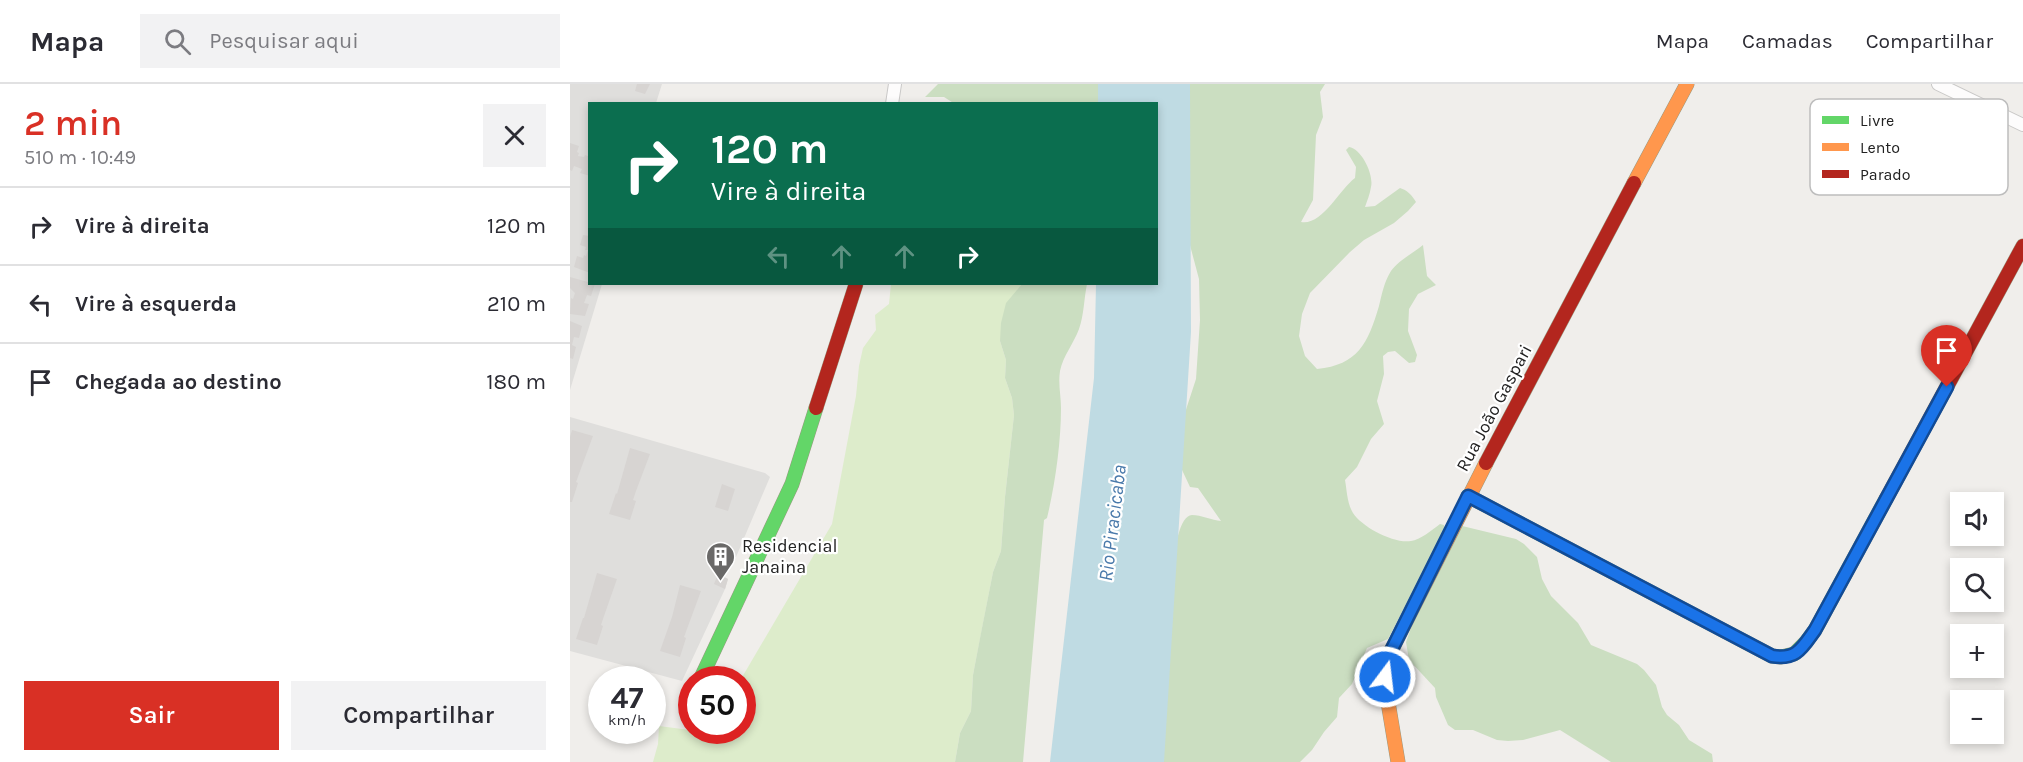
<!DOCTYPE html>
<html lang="pt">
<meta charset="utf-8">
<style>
body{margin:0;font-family:Karla,sans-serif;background:#f2f2f3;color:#2b2b33;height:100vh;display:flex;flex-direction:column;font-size:22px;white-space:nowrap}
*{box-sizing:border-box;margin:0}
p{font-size:20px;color:#7c7c81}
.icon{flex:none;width:33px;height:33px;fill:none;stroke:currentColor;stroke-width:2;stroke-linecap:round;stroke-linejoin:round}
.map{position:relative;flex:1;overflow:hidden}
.drawer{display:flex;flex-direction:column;background:#fff;width:570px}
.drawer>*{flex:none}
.guide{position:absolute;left:18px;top:18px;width:570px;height:183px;border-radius:0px;box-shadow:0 3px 9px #0003;background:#0b6e4f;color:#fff;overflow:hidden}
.tools{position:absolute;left:1380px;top:408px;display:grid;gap:12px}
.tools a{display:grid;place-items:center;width:54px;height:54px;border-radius:0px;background:#fff;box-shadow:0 3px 9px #0003;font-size:30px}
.speed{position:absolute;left:18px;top:582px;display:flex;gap:12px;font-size:30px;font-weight:700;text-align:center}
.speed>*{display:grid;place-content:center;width:78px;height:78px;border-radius:50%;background:#fff;box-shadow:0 3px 9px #0003;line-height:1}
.speed small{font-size:15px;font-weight:400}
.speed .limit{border:9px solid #d22;background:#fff;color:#111}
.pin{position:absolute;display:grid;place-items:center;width:51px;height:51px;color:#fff;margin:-62px -26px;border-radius:50% 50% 50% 0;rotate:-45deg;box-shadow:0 0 6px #0007}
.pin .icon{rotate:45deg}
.me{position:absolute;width:66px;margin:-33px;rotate:15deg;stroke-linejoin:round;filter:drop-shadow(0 0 4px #0008)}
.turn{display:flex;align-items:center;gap:21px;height:126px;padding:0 24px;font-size:27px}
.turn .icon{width:78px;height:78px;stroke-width:2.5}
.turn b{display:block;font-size:42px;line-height:51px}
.lanes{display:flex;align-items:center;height:57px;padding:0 24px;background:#0003;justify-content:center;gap:30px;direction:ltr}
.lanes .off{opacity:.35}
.round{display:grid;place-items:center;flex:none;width:63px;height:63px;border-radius:0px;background:#f2f2f3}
.summary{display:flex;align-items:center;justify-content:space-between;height:102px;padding:0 24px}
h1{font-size:36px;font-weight:600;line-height:45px;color:#d93025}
.cta{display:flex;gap:12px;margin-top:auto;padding:12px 24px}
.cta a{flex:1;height:69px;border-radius:0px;background:#d93025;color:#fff;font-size:24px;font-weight:600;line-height:69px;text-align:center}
.cta a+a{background:#f2f2f3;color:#2b2b33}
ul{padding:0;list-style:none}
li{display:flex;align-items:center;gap:18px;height:78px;padding:0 24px;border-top:2px solid #e1e1e2}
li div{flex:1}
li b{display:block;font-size:22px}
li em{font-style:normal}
header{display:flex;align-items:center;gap:36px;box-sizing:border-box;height:84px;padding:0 30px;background:#fff;border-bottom:2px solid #e1e1e2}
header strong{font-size:28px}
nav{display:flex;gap:33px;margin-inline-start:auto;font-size:21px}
.search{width:420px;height:54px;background:#f2f2f3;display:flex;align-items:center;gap:15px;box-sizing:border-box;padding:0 21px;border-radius:0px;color:#7c7c81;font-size:22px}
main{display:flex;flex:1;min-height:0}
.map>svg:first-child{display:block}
.residential{fill:#dfdedc}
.grass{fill:#ddeccb}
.forest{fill:#cbdec1}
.water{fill:#bfdbe3}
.building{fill:#d7d4d2}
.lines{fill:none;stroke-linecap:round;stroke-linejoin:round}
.street-casing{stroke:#c9c8c7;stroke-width:14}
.fast-casing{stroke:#999a82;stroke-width:15}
.slow-casing{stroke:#999a82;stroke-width:15}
.jam-casing{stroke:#999a82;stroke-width:15}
.street{stroke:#fdfcfc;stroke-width:12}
.fast{stroke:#63d668;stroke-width:14}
.slow{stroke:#ff974d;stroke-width:14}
.jam{stroke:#b3261e;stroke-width:14}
.route-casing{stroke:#114b97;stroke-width:15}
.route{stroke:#1a73e8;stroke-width:10}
.labels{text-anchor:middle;stroke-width:4.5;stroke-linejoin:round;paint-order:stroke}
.street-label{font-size:18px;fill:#222;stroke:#fff}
.poi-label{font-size:18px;fill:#222;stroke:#fff;text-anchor:start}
.water-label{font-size:20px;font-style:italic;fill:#4a7aab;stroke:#fff}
.key{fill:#fff;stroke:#bdbdbd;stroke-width:1.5}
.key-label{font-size:16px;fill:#222}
</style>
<header>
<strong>Mapa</strong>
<div class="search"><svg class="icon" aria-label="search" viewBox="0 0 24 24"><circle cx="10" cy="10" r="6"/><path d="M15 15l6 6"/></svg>Pesquisar aqui</div>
<nav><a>Mapa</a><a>Camadas</a><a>Compartilhar</a></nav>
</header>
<main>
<section class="drawer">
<div class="summary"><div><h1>2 min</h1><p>510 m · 10:49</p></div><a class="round"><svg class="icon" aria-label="close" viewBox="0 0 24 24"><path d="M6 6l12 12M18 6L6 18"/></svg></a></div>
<ul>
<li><svg class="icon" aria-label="right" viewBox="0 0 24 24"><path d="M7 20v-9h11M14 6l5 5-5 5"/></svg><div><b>Vire à direita</b></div><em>120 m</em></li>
<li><svg class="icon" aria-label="left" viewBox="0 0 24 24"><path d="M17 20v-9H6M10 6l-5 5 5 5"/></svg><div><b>Vire à esquerda</b></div><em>210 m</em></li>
<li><svg class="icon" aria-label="arrive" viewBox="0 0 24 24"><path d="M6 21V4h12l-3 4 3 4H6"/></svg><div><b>Chegada ao destino</b></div><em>180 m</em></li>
</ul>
<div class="cta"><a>Sair</a><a>Compartilhar</a></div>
</section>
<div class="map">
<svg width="1453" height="678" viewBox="0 0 1453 678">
<rect width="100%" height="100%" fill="#f0eeeb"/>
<g class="residential">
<polygon points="0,0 92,0 86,19 20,20 20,200 32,200 0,306"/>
<polygon points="0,333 195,389 200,393 166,473 155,471 148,490 158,495 155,505 112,597 0,567"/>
</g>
<polygon class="grass" points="321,200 452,200 430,257 436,276 435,294 442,314 444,331 435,413 431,467 423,488 403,591 401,627 390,649 385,678 83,678 88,660 89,642 135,648 172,646 171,595 262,440 286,312 289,282 293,264 306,246 305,231 319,220"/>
<g class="forest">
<polygon points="368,0 529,0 530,20 385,20 374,13 355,13"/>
<path d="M614 0H755L750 8 753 33 746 51 743 116 731 138C752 142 769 106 785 94L786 83 776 66 779 63C792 65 804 91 801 103 800 110 797 117 795 123L805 122 830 104C837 106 842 111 846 118L838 127 824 139 794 156 780 168 740 209 732 230 729 252 735 272 747 285C788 281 798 259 809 222 812 210 814 198 821 187 828 177 843 169 853 161L857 192 866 201 848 210 839 225 838 247 847 271 845 278 839 279 825 267 818 268 813 272 814 290 807 317 814 340 801 355 787 383 775 396C777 407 777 419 783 429 792 443 824 460 841 457 850 456 862 446 870 440L874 441 875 446 818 555 797 564 782 600 769 614 767 633 754 648 742 666 730 678H576L603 474C606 464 609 432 622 431 631 431 642 436 651 437L628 404 620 403 606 373 609 347 626 295 630 236 629 195 617 150Z"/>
<path d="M452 200H517C514 214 514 231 509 245 504 259 493 272 490 287 488 300 491 312 491 324 491 359 485 401 477 434L474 436 453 678H385L390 649 401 627 403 591 411 549 423 488 431 467 435 413 444 331 442 314 435 294 436 276 430 257 431 239 436 219Z"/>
<polygon points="888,441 946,455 954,460 967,473 972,495 981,512 1008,539 1021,561 1067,580 1074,586 1086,601 1092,623 1097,631 1109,641 1119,656 1142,670 1143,678 1041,678 990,646 953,656 938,657 927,656 903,646 885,646 878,641 866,613 865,604 839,576 836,558 850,519"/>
</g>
<polygon class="water" points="528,0 620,0 621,248 594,678 480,678 524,294 526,200 586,200 586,20 528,19"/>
<g class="building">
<polygon points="67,0 80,0 75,10 65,7"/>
<polygon points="0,59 9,62 7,68 9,69 8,72 14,73 15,71 18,72 20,68 20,92 10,89 12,85 4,82 2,87 0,86"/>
<polygon points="13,151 20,152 20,189 4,183 7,172 13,174 14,171 16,172 18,166 15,166 16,163 10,161"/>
<polygon points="0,193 25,200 21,212 17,211 14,219 19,220 15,232 0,230 1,214 3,215 5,209 0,204"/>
<polygon points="0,237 12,242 9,254 4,253 2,261 6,263 3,275 0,274"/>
<polygon points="2,346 23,352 6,398 8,399 2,418 0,418 0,353"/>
<polygon points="60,364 80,370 66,407 63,416 66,417 60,436 39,430 46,409 47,410"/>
<polygon points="152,400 165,405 158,427 145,423"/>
<polygon points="27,489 47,495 34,532 31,541 33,542 27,561 6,555 13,534 14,534"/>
<polygon points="148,490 158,495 155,505 144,500"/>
<polygon points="110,501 131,507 114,553 116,554 110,573 90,567 102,533"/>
</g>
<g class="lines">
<defs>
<g id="street">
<polyline points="1368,0 1453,41"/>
<polyline points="322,20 325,0"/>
</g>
<g id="fast">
<polyline points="898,412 1202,572 1211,573 1224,570 1236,558 1245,546 1316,415"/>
<polyline points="131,594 222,400 246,324"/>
</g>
<g id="slow">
<polyline points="1064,99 1117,0"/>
<polyline points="828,678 817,612 819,571 916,379"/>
</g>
<g id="jam">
<polyline points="246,324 286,200"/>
<polyline points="916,379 1064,99"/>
<polyline points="1316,415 1453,162"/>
</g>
</defs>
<use href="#street" class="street-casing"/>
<use href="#fast" class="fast-casing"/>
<use href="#slow" class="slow-casing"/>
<use href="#jam" class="jam-casing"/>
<use href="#street" class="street"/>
<use href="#fast" class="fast"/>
<use href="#slow" class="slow"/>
<use href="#jam" class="jam"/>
</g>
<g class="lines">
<defs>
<path id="route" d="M815 593 819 571 898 412 1202 572C1227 576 1232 564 1245 546L1377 303"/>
</defs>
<use href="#route" class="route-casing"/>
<use href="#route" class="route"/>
</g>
<defs>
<symbol id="building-pin" viewBox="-11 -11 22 30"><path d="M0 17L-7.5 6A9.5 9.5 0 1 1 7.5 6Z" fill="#6a6968" stroke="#fff"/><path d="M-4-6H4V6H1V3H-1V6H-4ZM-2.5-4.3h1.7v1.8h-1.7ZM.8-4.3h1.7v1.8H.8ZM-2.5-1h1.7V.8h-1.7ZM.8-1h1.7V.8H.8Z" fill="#fff"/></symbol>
</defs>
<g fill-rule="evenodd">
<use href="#building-pin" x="134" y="456" width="33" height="45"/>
</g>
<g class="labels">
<g class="street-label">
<text transform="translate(924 324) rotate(-62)" y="6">Rua João Gaspari</text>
</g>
<g class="poi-label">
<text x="172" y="468">Residencial<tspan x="172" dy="21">Janaina</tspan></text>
</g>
<g class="water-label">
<text transform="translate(542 439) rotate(-83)" y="7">Rio Piracicaba</text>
</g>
</g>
<rect x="1240" y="15" width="198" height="96" rx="9" class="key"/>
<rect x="1252" y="32" width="27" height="8" fill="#63d668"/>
<rect x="1252" y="59" width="27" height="8" fill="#ff974d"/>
<rect x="1252" y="86" width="27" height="8" fill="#b3261e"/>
<g class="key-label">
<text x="1290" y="42">Livre</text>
<text x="1290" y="69">Lento</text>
<text x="1290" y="96">Parado</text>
</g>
</svg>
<div class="tools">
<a><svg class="icon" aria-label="sound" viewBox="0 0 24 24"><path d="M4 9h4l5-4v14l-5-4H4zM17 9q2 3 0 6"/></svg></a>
<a><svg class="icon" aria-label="search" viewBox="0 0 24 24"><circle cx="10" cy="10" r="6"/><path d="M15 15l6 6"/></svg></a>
<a>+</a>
<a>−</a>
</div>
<div class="speed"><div>47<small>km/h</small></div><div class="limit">50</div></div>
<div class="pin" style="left:1377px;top:303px;background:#d93025"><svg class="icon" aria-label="arrive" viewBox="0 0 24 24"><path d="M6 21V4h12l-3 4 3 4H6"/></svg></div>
<svg class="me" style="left:815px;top:593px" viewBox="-20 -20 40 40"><circle r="17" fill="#1a73e8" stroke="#fff" stroke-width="3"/><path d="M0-11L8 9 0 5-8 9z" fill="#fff"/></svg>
<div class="guide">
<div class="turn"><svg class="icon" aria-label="right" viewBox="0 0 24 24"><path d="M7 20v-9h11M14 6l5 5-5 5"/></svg><div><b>120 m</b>Vire à direita</div></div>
<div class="lanes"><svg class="icon off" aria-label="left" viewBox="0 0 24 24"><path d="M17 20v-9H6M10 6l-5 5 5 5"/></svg><svg class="icon off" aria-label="ahead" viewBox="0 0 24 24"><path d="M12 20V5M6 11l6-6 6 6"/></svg><svg class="icon off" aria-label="ahead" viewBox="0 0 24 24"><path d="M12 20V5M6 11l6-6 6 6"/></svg><svg class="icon" aria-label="right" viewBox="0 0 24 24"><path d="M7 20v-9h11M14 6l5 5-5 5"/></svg></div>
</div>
</div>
</main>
